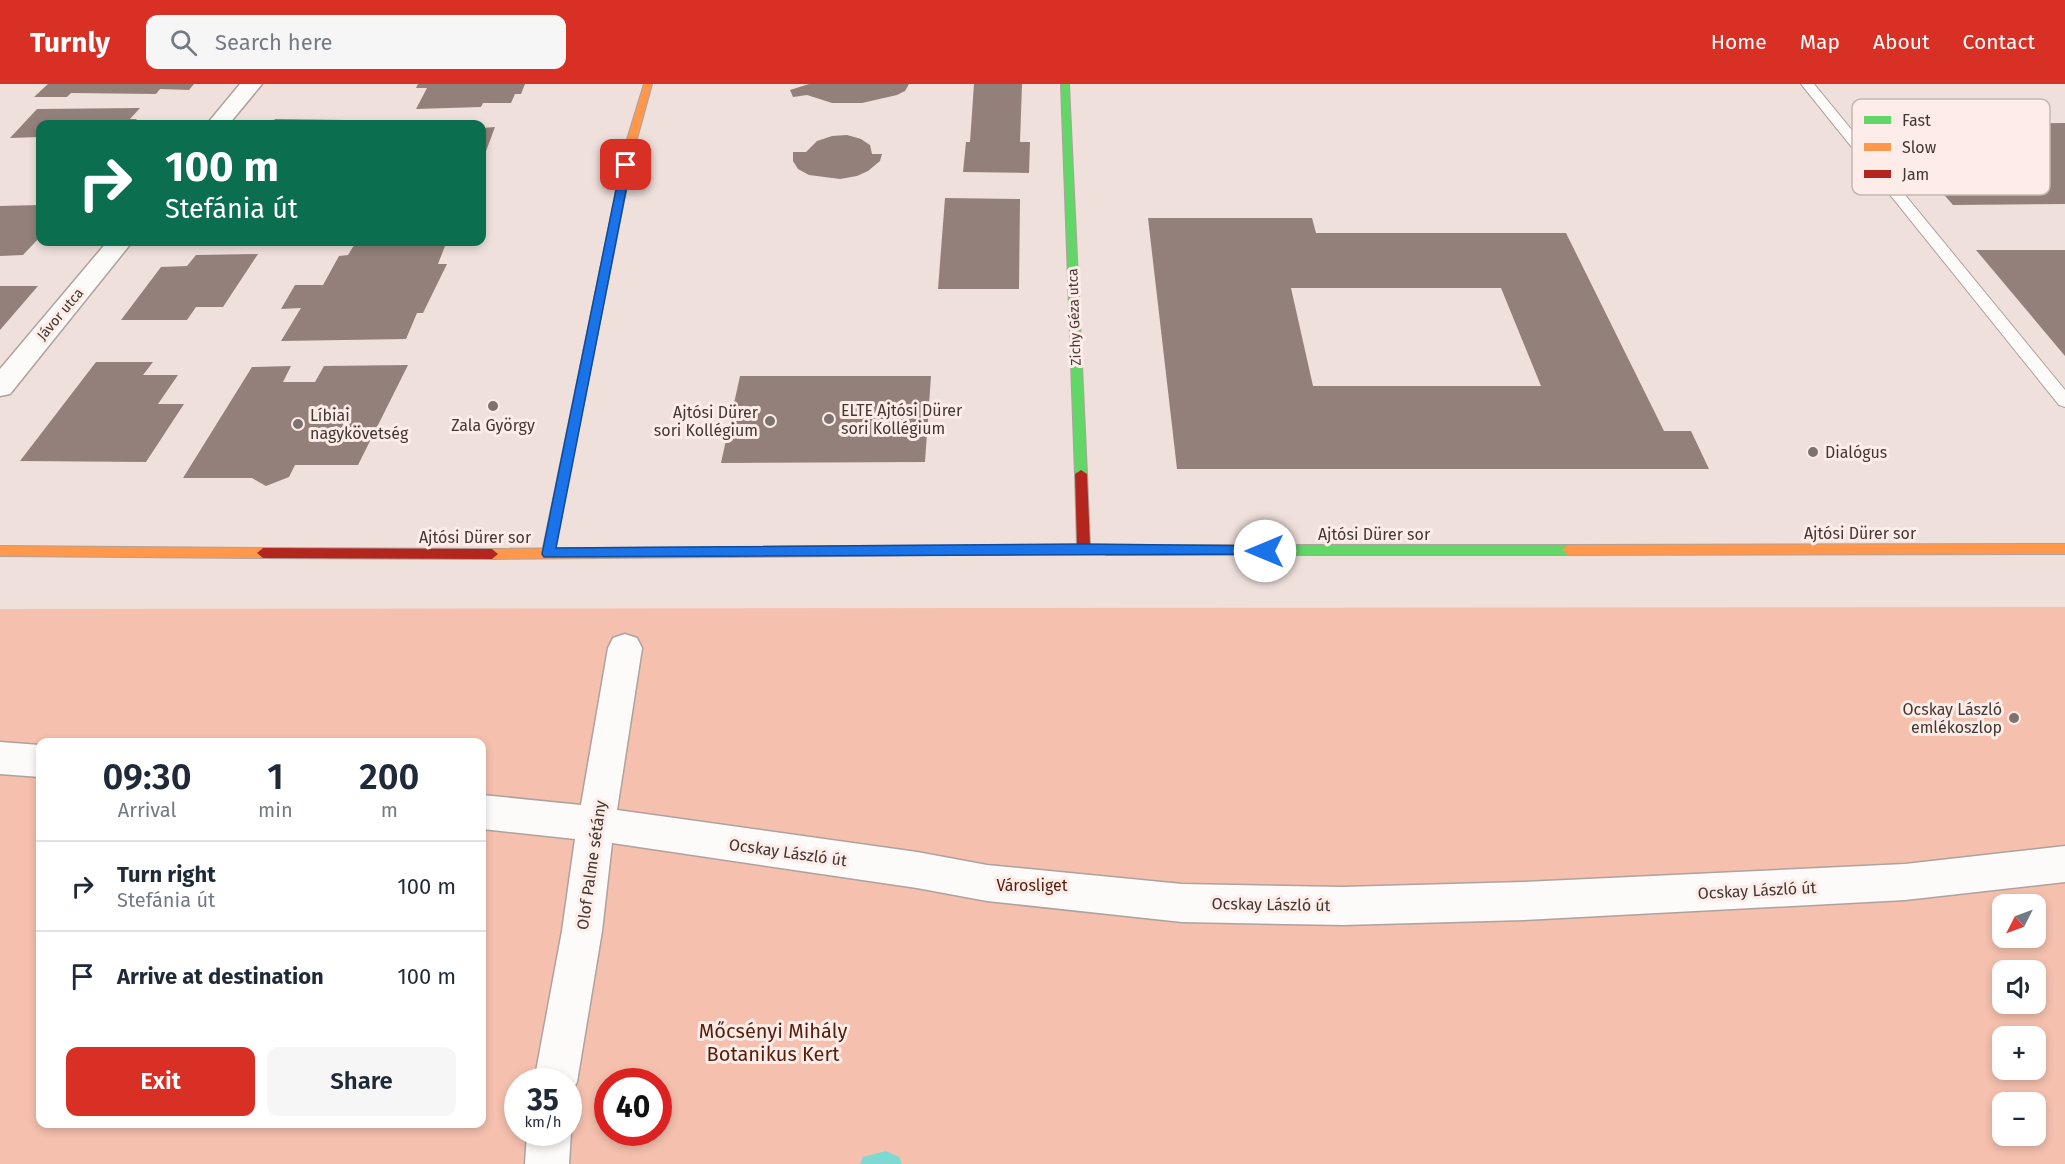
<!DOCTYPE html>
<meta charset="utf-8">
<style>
body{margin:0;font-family:"Fira Sans",sans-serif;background:#f6f6f7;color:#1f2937;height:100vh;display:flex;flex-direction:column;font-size:22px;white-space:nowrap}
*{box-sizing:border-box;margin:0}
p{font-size:20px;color:#747a83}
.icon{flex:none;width:33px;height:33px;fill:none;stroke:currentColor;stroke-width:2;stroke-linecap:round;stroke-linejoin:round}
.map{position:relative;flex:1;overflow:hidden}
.details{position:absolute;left:36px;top:654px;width:450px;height:390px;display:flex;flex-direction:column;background:#fff;border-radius:12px;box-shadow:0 3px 9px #0003}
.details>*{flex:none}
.top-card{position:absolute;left:36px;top:36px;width:450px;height:126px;border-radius:12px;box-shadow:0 3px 9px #0003;background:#0b6e4f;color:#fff;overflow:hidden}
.needle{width:39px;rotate:228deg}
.controls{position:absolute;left:1992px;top:810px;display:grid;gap:12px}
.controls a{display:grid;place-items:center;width:54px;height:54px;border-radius:12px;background:#fff;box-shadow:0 3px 9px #0003;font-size:30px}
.speed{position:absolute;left:504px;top:984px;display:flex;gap:12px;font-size:30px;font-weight:700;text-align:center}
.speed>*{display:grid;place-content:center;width:78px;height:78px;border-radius:50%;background:#fff;box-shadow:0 3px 9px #0003;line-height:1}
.speed small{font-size:15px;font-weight:400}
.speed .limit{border:9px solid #d22;background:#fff;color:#111}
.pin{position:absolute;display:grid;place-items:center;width:51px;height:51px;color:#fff;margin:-26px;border-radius:12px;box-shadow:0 3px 9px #0006}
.me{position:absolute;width:66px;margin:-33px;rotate:270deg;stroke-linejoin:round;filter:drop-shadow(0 0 4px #0008)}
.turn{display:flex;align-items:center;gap:21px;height:126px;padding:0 30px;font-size:27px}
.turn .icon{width:78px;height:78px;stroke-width:2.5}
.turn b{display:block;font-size:42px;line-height:51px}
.eta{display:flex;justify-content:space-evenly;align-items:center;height:102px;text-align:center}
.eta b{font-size:36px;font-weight:600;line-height:42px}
.action{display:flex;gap:12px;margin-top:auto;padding:12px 30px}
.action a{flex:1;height:69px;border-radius:12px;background:#d93025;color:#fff;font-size:24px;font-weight:600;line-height:69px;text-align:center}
.action a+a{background:#f6f6f7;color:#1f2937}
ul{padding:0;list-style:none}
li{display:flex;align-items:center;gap:18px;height:90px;padding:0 30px;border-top:2px solid #e0e1e3}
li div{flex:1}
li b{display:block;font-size:22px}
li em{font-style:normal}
header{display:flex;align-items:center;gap:36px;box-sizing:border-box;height:84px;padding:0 30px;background:#d93025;color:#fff}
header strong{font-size:28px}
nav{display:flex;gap:33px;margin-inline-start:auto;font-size:21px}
.search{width:420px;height:54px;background:#f6f6f7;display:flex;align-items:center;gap:15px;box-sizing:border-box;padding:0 21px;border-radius:12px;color:#747a83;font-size:22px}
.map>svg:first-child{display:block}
.green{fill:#f5c0ae;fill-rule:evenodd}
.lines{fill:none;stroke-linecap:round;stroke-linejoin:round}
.stream{fill:#7cdad3;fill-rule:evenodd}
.building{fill:#93807a;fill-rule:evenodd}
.lane-casing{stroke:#ada29e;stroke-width:2}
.street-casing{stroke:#ada29e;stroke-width:3}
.fast-casing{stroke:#ada29e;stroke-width:2}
.slow-casing{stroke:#ada29e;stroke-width:2}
.jam-casing{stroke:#ada29e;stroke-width:2}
.lane{fill:#fdfafa;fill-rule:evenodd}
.street{fill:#fdfafa;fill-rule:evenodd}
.fast{fill:#63d668;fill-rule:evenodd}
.slow{fill:#ff974d;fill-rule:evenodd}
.jam{fill:#b3261e;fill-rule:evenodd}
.route{fill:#1a73e8;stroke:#114b97;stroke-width:1.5}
.poi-dot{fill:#7e726e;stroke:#fdece7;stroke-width:2}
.labels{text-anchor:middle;stroke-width:6;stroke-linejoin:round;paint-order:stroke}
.far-street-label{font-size:14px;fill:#413733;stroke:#fdece7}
.poi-label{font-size:16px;fill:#413733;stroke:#fdece7;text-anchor:start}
.street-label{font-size:16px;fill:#413733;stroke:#fdece7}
.park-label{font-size:16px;fill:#561d09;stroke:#fdece7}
.near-park-label{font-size:20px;fill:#561d09;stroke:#fdece7}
.key{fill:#fdece7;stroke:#c5b6b1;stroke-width:1.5}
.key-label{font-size:16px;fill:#413733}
</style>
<header>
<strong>Turnly</strong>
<div class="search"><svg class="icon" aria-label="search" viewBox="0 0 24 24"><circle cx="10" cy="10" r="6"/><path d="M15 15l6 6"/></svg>Search here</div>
<nav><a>Home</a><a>Map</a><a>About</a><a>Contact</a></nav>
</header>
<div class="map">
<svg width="2065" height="1080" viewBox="0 0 2065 1080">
<rect width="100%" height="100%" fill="#efe0db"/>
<path class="green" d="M2065 523V1080H0V525ZM40 658H482V1040H40ZM2002 820H2036V854H2002ZM2002 886H2036V920H2002ZM2002 952H2036V986H2002ZM518 998H568V1048H518ZM608 998H658V1048H608ZM2002 1018H2036V1052H2002Z"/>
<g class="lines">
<polygon class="stream" points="886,1067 899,1073 902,1080 860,1080 863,1073"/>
</g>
<g class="building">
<polygon points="48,0 194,0 189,6 160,5 156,10 71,9 67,13 34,13"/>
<polygon points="418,0 525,0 521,10 515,10 511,19 483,19 481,23 416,25 427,4 416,4"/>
<polygon points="809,0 909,0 905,7 897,11 862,19 832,19 807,11 793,13 790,6"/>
<polygon points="974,0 1022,0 1020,58 1030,58 1029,89 963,88 966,58 970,58"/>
<polygon points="140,24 130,35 137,35 132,40 40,40 40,53 10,54 37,25"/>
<polygon points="275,35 346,36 343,40 271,40"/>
<polygon points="2065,39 2065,120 1953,121 1882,40"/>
<polygon points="495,43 482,78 482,44"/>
<polygon points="847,51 861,55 870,61 872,70 882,70 880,77 868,87 857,92 840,95 809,91 798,85 793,77 793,68 806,68 817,57 832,52"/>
<polygon points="945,114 1020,115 1019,205 938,205"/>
<polygon points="40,121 40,153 23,171 0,172 0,122"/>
<path d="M1148 134H1312L1316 149H1566L1664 347H1691L1709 385H1177ZM1291 204H1501L1541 302H1313Z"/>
<polygon points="356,158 441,158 445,162 438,180 447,180 423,229 417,229 406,255 281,257 301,224 281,225 295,201 323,201 339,172 348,171"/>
<polygon points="1976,166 2065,166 2065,272"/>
<polygon points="258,170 223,223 196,223 187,236 121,236 161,183 187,182 196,171"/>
<polygon points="0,202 38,202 0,246"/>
<polygon points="96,278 153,278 143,291 178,291 158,320 184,320 146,378 20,377"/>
<polygon points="408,281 358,381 295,381 289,393 266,402 252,394 183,394 252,283 291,282 283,298 315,298 324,282"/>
<polygon points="740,292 931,292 925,378 721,379"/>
</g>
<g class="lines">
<defs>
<polygon id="lane" points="1801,0 1814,0 2065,306 2065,323 2059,321"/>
<g id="street">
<polygon points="240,0 262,0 229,40 207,40"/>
<polygon points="107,158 132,158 10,310 0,312 0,285"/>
<polygon points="625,550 637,554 642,564 617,726 917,768 987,781 1182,800 1343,803 1524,798 1905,780 2065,762 2065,798 1905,816 1524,836 1343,841 1182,838 987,817 917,804 612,759 602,847 577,998 568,1014 568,998 534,998 562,847 575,755 482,745 482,711 581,721 608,564 613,554"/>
<polygon points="0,658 40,661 40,693 0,690"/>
<polygon points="568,1042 571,1048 569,1080 525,1080 527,1048 568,1048"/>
</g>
<g id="fast">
<polygon points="1061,0 1069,0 1087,390 1081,394 1075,390"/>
<polygon points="614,139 619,142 554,469 548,474 542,469 609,142"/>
<polygon points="1106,461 1568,461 1574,466 1568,471 1106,471 1100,466"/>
</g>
<g id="slow">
<polygon points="644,0 652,0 635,62 619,142 614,145 609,142 625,62"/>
<polygon points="2065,460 2065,470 1568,471 1562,466 1568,461"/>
<polygon points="0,462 263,464 269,469 263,474 0,472"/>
<polygon points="845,462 851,467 845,472 492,475 486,470 492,465"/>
</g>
<g id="jam">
<polygon points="1081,386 1087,390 1090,461 1111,463 1112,466 1111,469 845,472 839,467 845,462 1077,461 1075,390"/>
<polygon points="263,464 492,465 498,470 492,475 263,474 257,469"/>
</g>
</defs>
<use href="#lane" class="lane-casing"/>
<use href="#street" class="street-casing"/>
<use href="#fast" class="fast-casing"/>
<use href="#slow" class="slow-casing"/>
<use href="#jam" class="jam-casing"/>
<use href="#lane" class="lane"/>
<use href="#street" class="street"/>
<use href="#fast" class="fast"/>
<use href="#slow" class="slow"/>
<use href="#jam" class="jam"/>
</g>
<polygon class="route" points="626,78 631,81 556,464 1084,460 1265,462 1271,467 1269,470 544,473 542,470 621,81"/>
<g class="poi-dot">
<circle cx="493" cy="322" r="6"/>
<circle cx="829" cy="335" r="6"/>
<circle cx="770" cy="337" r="6"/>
<circle cx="298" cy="340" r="6"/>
<circle cx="1813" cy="368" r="6"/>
<circle cx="2014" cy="634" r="6"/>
</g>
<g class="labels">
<g class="far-street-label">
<text transform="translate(60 230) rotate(-50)" y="5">Jávor utca</text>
<text transform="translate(1074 233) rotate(-92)" y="5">Zichy Géza utca</text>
</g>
<g class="poi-label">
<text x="841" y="332">ELTE Ajtósi Dürer<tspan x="841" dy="18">sori Kollégium</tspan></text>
<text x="758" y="334" text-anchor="end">Ajtósi Dürer<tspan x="758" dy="18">sori Kollégium</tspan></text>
<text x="310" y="337">Líbiai<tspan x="310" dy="18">nagykövetség</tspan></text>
<text x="493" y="347" text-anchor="middle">Zala György</text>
<text x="1825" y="374">Dialógus</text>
<text x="2002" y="631" text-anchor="end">Ocskay László<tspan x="2002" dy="18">emlékoszlop</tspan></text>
</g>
<g class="street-label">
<text x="1860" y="455">Ajtósi Dürer sor</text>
<text x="1374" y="456">Ajtósi Dürer sor</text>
<text x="475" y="459">Ajtósi Dürer sor</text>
<text transform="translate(788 768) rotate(8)" y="6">Ocskay László út</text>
<text transform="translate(591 781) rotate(-82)" y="6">Olof Palme sétány</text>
<text transform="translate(1757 806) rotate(-3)" y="6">Ocskay László út</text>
<text transform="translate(1271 820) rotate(1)" y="6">Ocskay László út</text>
</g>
<g class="park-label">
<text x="1032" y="807">Városliget</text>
</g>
<g class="near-park-label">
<text x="773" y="954">Mőcsényi Mihály<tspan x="773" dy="23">Botanikus Kert</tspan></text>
</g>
</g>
<rect x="1852" y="15" width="198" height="96" rx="9" class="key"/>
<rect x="1864" y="32" width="27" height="8" fill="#63d668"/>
<rect x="1864" y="59" width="27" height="8" fill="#ff974d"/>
<rect x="1864" y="86" width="27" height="8" fill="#b3261e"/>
<g class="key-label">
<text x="1902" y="42">Fast</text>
<text x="1902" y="69">Slow</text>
<text x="1902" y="96">Jam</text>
</g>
</svg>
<div class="controls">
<a><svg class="needle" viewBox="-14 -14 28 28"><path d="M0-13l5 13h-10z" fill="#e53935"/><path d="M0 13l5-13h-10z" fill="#747a83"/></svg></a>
<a><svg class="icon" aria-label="sound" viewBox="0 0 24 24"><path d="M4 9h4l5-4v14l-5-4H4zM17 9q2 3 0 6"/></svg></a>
<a>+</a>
<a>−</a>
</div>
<div class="speed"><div>35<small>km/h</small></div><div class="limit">40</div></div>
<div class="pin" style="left:626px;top:81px;background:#d93025"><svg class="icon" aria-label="arrive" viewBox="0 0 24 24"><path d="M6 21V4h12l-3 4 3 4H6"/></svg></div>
<svg class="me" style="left:1265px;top:467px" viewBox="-20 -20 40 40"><circle r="19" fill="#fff"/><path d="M0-13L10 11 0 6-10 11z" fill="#1a73e8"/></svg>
<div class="top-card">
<div class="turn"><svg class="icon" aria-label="right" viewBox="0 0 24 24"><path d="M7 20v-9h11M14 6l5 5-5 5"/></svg><div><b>100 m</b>Stefánia út</div></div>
</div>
<section class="details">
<div class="eta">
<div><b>09:30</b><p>Arrival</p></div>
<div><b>1</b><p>min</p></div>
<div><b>200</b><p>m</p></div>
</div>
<ul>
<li><svg class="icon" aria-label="right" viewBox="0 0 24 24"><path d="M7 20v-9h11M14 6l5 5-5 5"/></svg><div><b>Turn right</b><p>Stefánia út</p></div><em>100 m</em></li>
<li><svg class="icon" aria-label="arrive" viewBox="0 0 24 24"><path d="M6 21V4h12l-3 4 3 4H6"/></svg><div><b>Arrive at destination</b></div><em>100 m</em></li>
</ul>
<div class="action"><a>Exit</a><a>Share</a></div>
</section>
</div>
